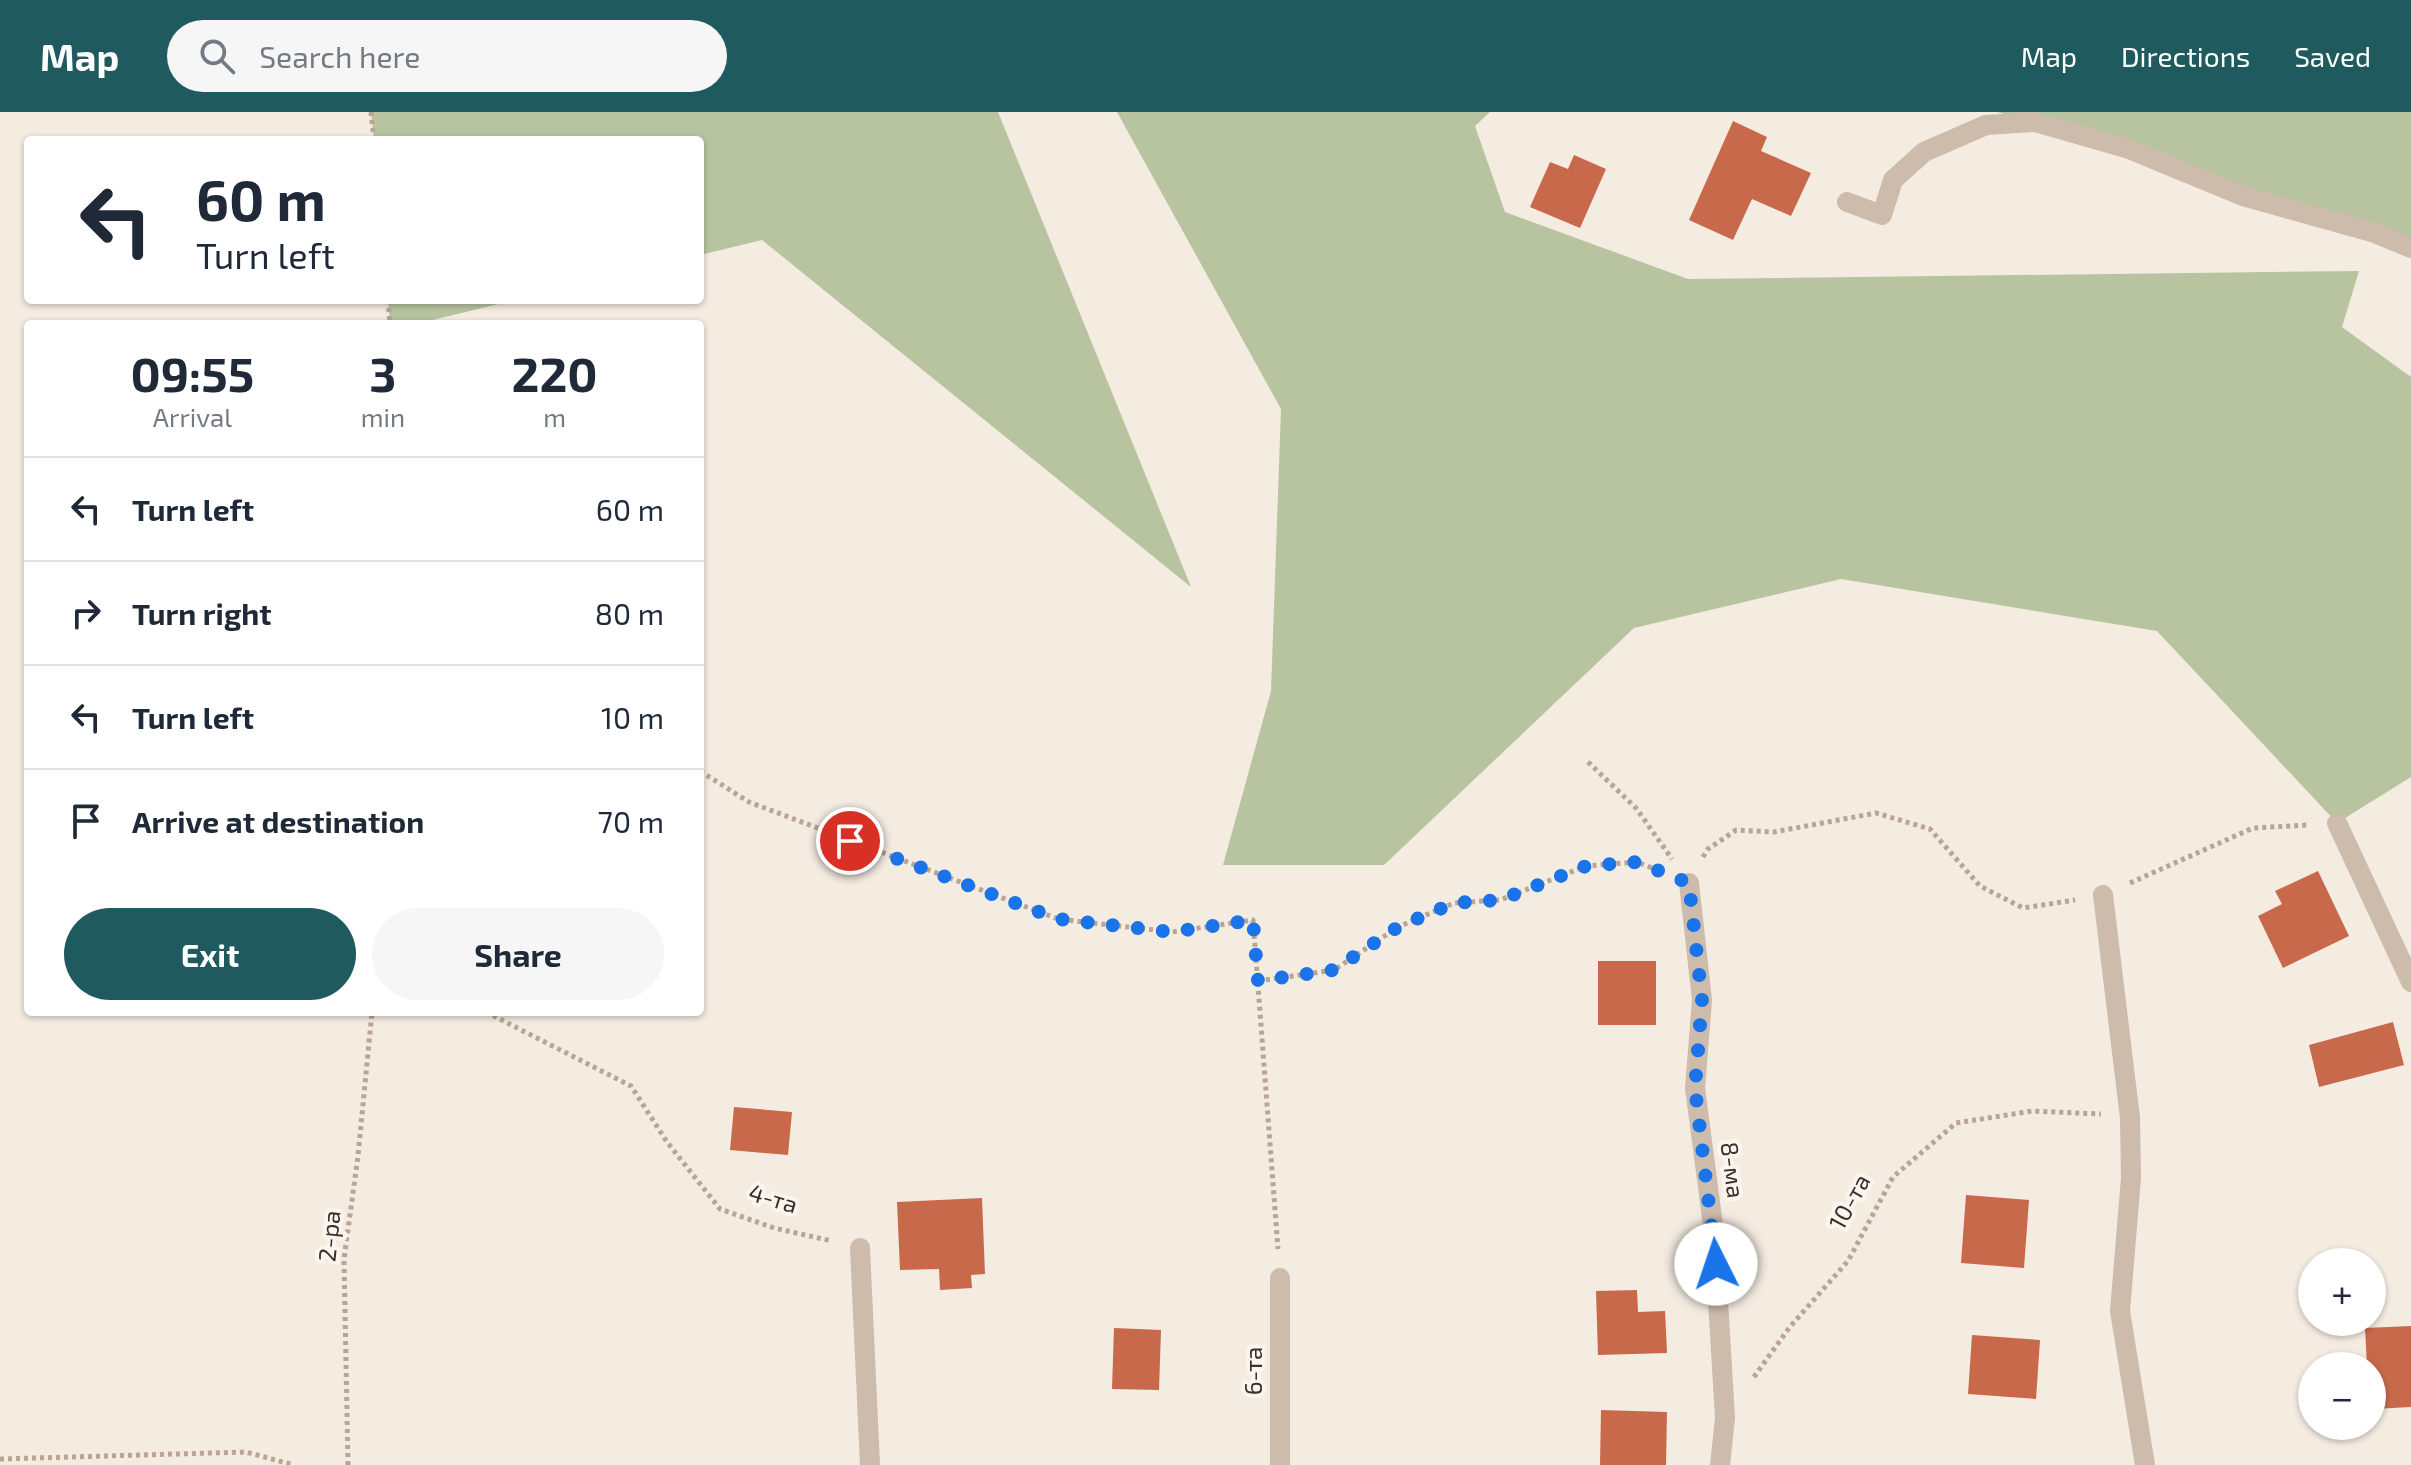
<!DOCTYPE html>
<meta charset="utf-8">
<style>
body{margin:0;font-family:"Exo 2",sans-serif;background:#f6f6f7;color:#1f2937;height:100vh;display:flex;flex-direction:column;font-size:30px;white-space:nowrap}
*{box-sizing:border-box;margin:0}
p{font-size:26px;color:#747a83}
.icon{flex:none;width:44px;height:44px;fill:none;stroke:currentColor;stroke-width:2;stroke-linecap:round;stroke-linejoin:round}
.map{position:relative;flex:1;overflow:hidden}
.details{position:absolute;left:24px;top:208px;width:680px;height:696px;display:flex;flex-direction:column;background:#fff;border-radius:8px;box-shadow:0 2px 6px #0004}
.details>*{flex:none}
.top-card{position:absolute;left:24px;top:24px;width:680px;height:168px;border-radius:8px;box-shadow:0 2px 6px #0004;background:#fff;color:#1f2937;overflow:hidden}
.tools{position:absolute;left:2298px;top:1136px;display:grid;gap:16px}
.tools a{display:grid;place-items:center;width:88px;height:88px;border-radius:50%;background:#fff;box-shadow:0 2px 6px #0004;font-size:40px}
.pin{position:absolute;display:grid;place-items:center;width:68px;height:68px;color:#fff;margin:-34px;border:4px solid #fff;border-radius:50%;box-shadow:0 2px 8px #0007}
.me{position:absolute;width:88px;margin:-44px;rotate:356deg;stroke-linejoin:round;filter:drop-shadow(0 0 6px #0008)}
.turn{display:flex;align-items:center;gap:28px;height:168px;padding:0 40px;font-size:36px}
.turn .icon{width:104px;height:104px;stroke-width:2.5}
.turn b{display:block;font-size:56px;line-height:68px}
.eta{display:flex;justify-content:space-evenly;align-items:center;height:136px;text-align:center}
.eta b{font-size:48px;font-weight:700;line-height:56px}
.action{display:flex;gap:16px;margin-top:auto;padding:16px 40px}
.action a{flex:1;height:92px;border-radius:48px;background:#1f5a5e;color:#fff;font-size:32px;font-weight:700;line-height:92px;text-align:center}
.action a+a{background:#f6f6f7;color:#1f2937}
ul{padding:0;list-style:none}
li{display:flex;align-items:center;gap:24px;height:104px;padding:0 40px;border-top:2px solid #e0e1e3}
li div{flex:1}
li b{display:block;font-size:30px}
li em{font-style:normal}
header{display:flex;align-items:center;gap:48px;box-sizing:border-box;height:112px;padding:0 40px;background:#1f5a5e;color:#fff}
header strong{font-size:38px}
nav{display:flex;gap:44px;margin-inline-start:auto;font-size:28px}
.search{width:560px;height:72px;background:#f6f6f7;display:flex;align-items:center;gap:20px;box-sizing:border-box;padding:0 28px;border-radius:44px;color:#747a83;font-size:30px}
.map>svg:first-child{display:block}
.green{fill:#b8c4a0}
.building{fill:#c8694b}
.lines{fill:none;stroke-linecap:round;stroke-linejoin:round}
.path{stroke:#b9a596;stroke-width:5;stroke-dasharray:4 4;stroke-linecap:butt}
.service{stroke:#cdbbac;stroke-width:20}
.minor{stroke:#cdbbac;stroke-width:20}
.route{stroke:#1a73e8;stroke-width:14;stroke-dasharray:0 25.2}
.labels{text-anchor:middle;stroke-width:8;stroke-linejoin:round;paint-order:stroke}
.street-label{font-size:24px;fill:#3b302b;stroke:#fbf5ee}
</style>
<header>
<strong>Map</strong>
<div class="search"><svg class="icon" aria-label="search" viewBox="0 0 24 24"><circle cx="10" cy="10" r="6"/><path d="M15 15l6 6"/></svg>Search here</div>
<nav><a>Map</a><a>Directions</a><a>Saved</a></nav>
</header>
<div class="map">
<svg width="2411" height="1353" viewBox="0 0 2411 1353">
<rect width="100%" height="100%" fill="#f4ebe1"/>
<g class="green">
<polygon points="371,0 998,0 1191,475 762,128 700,143 700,28 374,28"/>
<polygon points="1117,0 1490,0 1475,14 1505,100 1688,167 2359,159 2342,215 2411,265 2411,665 2337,711 2157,519 1841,467 1634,516 1384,753 1223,753 1271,579 1281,297"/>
<polygon points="1997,0 2411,0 2411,136 2129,37"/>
<polygon points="388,188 515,188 416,212 390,212"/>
</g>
<g class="building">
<polygon points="1733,9 1767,25 1761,39 1811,61 1791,104 1752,87 1733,128 1689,108"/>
<polygon points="1574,43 1606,57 1580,116 1530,95 1550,50 1568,57"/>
<polygon points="2318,759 2349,824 2283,856 2258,804 2282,792 2275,779"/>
<rect x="1598" y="849" width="58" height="64"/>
<polygon points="2393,910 2404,953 2319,975 2309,933"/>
<polygon points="734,995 792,1000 788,1043 730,1038"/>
<polygon points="1966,1083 2029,1088 2024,1156 1961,1151"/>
<polygon points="982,1086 985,1162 971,1163 972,1176 940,1178 939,1157 900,1158 897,1090"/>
<polygon points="1637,1178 1638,1200 1665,1199 1667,1241 1598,1243 1596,1179"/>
<polygon points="2411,1214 2411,1295 2374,1297 2372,1254 2367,1254 2365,1216"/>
<polygon points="1114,1216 1161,1218 1159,1278 1112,1277"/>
<polygon points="1972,1223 2040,1228 2036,1287 1968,1282"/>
<polygon points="1601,1298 1667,1300 1666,1353 1600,1353"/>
</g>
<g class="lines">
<g class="path">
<polyline points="371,0 374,28"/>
<polyline points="388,188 390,212"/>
<polyline points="1588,650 1636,696 1672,747"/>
<polyline points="700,659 749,690 1058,807 1172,820 1253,808 1278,1137"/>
<polyline points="1703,745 1708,737 1736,718 1774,720 1876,701 1930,717 1980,774 2023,796 2075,788"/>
<polyline points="2130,771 2253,716 2308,713"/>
<polyline points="1258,869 1334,858 1398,815 1454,791 1500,788 1586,754 1637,750 1662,760"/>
<polyline points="486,900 631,974 667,1030 720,1097 774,1116 832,1129"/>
<polyline points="1754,1265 1789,1216 1848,1149 1893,1065 1956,1011 2032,999 2101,1002"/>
<polyline points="0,1347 246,1340 294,1353"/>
<polyline points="348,1353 344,1147 358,1044 372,900"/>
</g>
<polyline class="service" points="1847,90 1882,103 1893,68 1924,40 1986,13 2035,10 2129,37 2243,84 2372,120 2411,136"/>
<g class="minor">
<polyline points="2337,711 2411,870"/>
<polyline points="1689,771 1702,888 1695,976 1714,1121 1725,1306 1720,1353"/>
<polyline points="2103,783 2130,1006 2131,1066 2120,1199 2145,1353"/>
<polyline points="860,1136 870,1353"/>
<polyline points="1280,1353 1280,1166"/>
</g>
</g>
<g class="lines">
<polyline class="route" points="850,729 1058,807 1172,820 1253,808 1258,869 1334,858 1398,815 1454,791 1500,788 1586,754 1637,750 1689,771 1702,888 1695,976 1716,1152"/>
</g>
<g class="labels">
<g class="street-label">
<text transform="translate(1732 1058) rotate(83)" y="8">8-ма</text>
<text transform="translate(773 1087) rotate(17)" y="8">4-та</text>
<text transform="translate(1850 1090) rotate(-61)" y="8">10-та</text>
<text transform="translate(330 1124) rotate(-84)" y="8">2-ра</text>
<text transform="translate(1254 1259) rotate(-90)" y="8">6-та</text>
</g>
</g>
</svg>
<div class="tools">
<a>+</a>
<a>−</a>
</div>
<div class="pin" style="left:850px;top:729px;background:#d93025"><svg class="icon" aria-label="arrive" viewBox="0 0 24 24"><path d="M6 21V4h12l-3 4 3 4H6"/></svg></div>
<svg class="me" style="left:1716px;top:1152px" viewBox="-20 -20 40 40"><circle r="19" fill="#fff"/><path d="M0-13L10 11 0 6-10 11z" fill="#1a73e8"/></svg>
<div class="top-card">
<div class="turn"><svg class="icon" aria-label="left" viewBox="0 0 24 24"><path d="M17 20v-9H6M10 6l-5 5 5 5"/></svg><div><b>60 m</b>Turn left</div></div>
</div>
<section class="details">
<div class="eta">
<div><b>09:55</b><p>Arrival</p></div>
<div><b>3</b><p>min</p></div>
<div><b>220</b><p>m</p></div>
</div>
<ul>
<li><svg class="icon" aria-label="left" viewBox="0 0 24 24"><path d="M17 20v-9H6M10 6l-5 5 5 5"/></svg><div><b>Turn left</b></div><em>60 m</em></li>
<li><svg class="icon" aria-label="right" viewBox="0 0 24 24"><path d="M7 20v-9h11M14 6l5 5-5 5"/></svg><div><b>Turn right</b></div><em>80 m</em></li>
<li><svg class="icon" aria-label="left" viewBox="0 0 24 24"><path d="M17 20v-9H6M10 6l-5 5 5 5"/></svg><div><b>Turn left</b></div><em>10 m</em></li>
<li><svg class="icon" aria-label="arrive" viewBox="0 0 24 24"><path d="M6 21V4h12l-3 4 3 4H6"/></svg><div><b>Arrive at destination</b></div><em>70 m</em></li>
</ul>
<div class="action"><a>Exit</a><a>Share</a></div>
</section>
</div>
